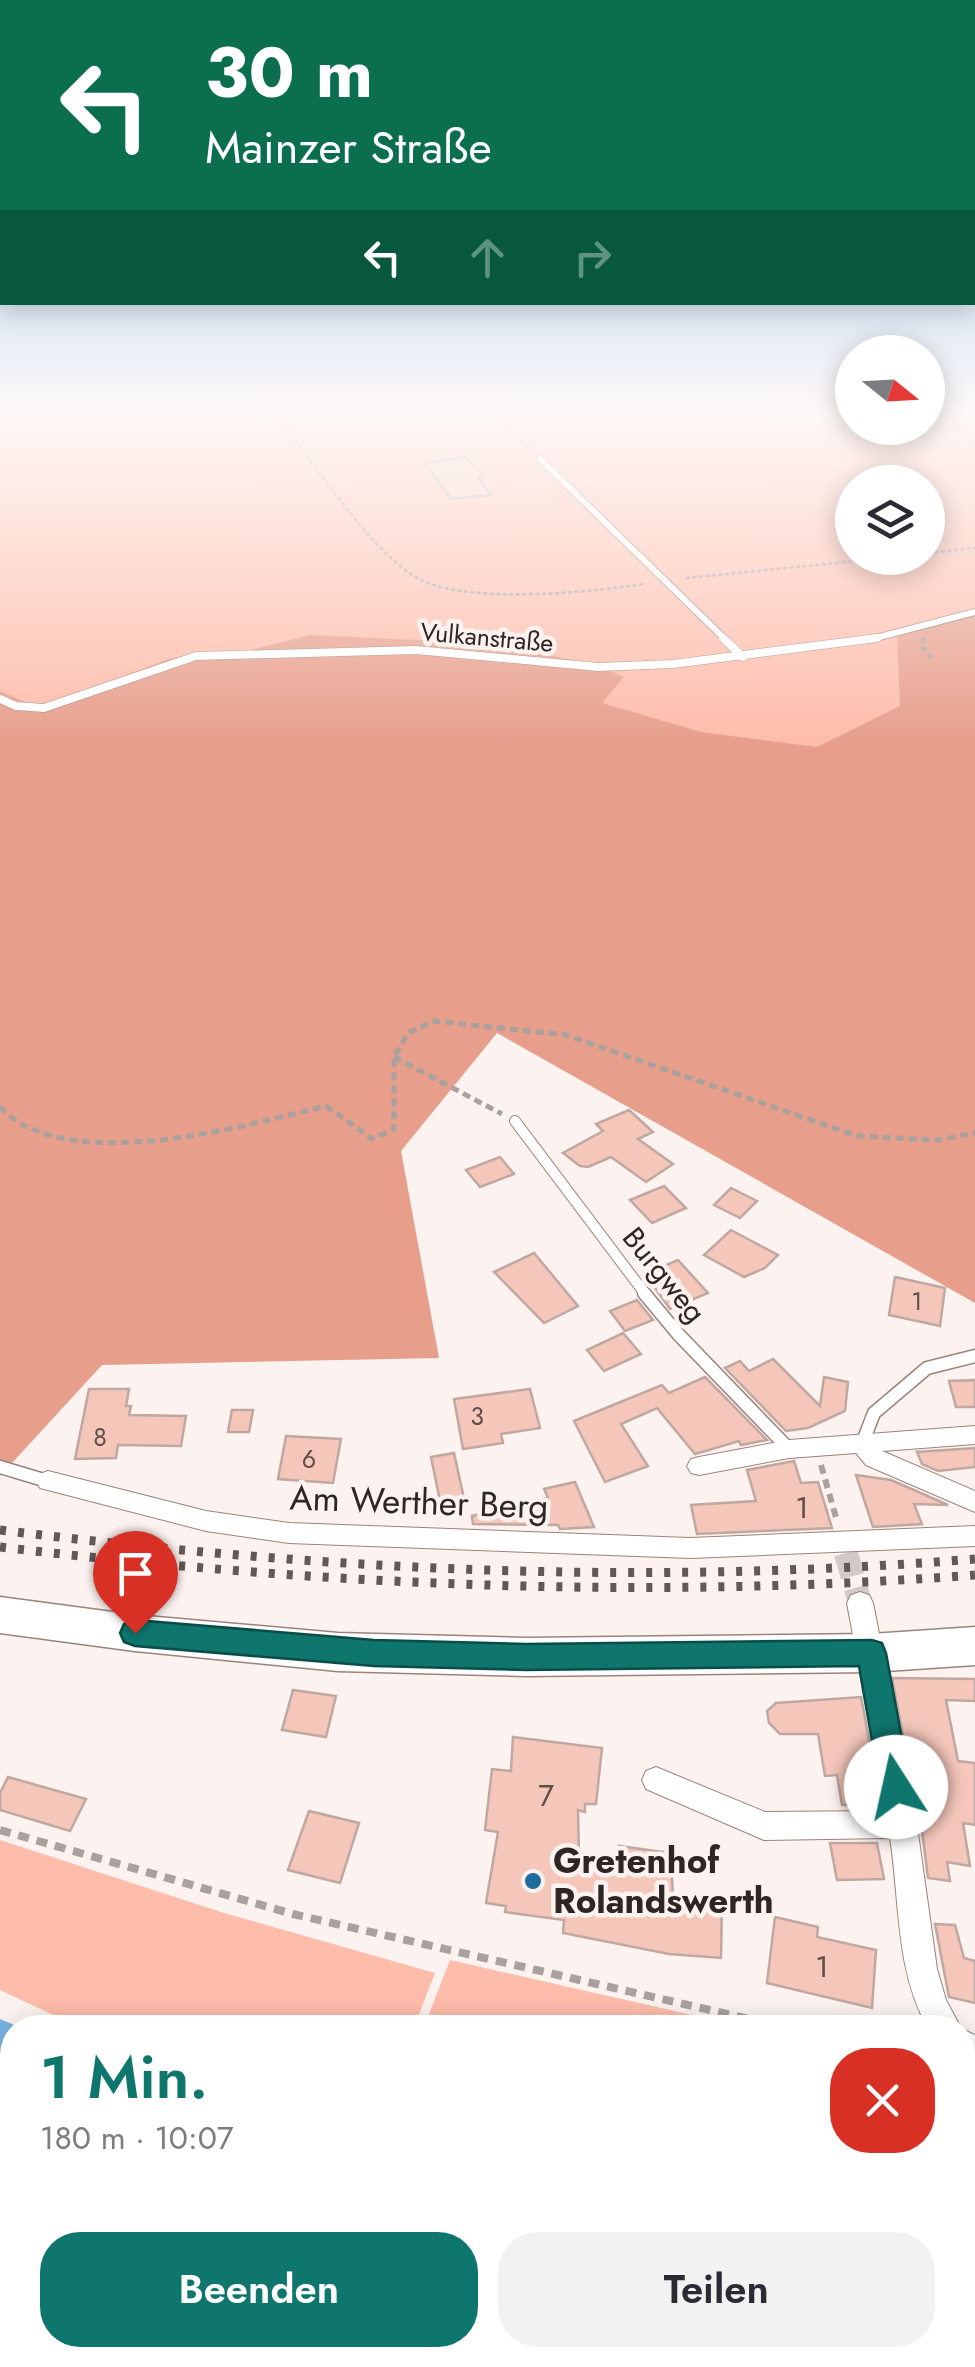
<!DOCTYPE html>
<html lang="de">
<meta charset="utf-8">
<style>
body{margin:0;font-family:Jost,sans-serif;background:#f2f2f3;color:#2b2b33;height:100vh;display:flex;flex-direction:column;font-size:38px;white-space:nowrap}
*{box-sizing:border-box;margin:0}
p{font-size:32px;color:#7c7c81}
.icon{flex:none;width:55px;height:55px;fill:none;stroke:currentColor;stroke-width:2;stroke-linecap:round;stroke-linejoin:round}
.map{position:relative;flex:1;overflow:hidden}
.panel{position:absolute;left:0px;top:2015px;width:975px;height:352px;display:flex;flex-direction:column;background:#fff;border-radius:40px 40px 0 0;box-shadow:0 5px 25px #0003}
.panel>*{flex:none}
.hud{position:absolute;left:0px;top:0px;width:975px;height:305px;box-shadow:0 5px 25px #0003;background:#0b6e4f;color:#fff;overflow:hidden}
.needle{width:65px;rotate:108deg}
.tools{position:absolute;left:835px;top:335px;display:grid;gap:20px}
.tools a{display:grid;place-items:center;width:110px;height:110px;border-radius:50%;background:#fff;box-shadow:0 5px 25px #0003;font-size:50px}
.pin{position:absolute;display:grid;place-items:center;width:85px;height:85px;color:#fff;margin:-102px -42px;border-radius:50% 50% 50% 0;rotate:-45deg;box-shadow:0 0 10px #0007}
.pin .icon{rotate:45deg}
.me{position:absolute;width:110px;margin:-55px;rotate:350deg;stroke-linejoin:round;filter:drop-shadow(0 0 8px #0008)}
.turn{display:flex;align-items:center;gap:35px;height:210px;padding:0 40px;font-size:45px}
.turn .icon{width:130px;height:130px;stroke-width:2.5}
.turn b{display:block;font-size:70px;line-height:85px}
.lanes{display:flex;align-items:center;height:95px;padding:0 40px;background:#0003;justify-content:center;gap:50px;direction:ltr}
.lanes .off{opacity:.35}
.round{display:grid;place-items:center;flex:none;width:105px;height:105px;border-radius:40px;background:#f2f2f3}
.head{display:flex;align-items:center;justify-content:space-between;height:170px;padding:0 40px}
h1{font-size:60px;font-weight:600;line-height:75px;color:#0f766e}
.cta{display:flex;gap:20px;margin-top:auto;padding:20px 40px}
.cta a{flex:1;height:115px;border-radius:40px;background:#0f766e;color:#fff;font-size:40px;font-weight:600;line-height:115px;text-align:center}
.cta a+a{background:#f2f2f3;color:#2b2b33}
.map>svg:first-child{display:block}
.green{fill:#febcaa;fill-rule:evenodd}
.forest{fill:#e79e8b}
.water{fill:#78b5e3}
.building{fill:#f5c7bb;stroke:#c0a8a1;stroke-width:2.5}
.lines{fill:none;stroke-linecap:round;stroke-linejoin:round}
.minor-tunnel{stroke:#d3c9c6;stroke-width:24;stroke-dasharray:24 12;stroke-linecap:butt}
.service-far4-casing{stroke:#9a837c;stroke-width:8}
.service-far3-casing{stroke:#9a837c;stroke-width:9}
.service-far2-casing{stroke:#9a837c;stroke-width:12}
.service-far1-casing{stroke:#9a837c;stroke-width:15}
.service-casing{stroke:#9a837c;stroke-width:18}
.minor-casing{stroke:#9a837c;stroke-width:2}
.primary-casing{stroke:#9a837c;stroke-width:3}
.path-far4{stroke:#aaa09d;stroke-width:2.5;stroke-dasharray:4 2.5;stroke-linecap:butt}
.path-far3{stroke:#aaa09d;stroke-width:4;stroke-dasharray:5 4;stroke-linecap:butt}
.path-far2{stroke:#aaa09d;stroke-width:5;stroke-dasharray:8 5;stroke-linecap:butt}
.path-far1{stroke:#aaa09d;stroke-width:6;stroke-dasharray:9 6;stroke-linecap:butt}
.path{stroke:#aaa09d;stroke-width:8;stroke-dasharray:11 8;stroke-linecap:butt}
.service-far4{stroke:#fff;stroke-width:6}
.service-far3{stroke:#fff;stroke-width:8}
.service-far2{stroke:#fff;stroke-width:10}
.service-far1{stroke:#fff;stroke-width:12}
.service{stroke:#fff;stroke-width:15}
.minor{fill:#fff;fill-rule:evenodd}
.primary{fill:#fff;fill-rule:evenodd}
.rail{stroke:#625956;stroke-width:9;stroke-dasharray:6 12;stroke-linecap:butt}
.route{fill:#0f766e;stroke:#0a4d48;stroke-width:2.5}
.poi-dot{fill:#1e6d9f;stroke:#fcf2ef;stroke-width:4}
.labels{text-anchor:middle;stroke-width:9;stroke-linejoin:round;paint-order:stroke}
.far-street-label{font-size:25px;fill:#2f2623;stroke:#fcf2ef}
.number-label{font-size:25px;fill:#604e49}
.street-label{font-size:30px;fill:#2f2623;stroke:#fcf2ef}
.near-number-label{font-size:30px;fill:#604e49}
.near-street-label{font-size:35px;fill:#2f2623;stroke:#fcf2ef}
.near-poi-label{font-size:35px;font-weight:bold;fill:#2f2623;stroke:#fcf2ef;text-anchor:start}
</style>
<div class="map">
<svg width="975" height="2367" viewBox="0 0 975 2367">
<rect width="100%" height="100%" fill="#fcf2ef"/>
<g class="green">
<path d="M0 414H852V428H928V414H975V697L849 756 766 759 309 635 40 708 0 691ZM852 482H928V558H852Z"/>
<polygon points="0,1840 224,1913 435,1973 414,2027 79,2027 0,1990"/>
<polygon points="450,1960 745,2027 424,2027"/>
<polygon points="963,2134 975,2138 975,2367 905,2367 884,2355 962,2355"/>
<polygon points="575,2355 867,2355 888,2367 595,2367"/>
</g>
<polygon class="forest" points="975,614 975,1303 497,1033 401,1151 439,1358 102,1365 0,1476 0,691 40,708 168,659 202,652 243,652 309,635 485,643 595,664 624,677 602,703 701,732 817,747 900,706 897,636"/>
<polygon class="water" points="0,2019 19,2027 12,2028 12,2355 522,2355 542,2367 0,2367"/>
<g class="building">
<polygon points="466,457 484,477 478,478 491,495 451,499 425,463"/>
<polygon points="629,1110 653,1132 638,1139 673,1164 646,1182 611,1157 588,1167 580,1166 563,1153 603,1131 596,1124"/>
<polygon points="500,1157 514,1174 480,1187 466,1170"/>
<polygon points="664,1186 686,1208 652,1223 630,1200"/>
<polygon points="731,1188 757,1201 740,1218 714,1205"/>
<polygon points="731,1230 778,1255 765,1268 744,1277 704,1255"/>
<polygon points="534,1253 578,1306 544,1323 494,1272"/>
<polygon points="678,1260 708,1293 670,1309 645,1274"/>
<polygon points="895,1277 945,1288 940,1326 889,1315"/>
<polygon points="637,1300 653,1320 625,1331 610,1311"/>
<polygon points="623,1333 641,1354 604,1371 587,1350"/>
<polygon points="773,1359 820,1406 824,1377 848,1382 845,1411 808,1428 786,1431 725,1368 740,1361 749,1371"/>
<polygon points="705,1377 767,1440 741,1445 739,1441 695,1454 657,1408 621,1424 648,1466 605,1482 574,1421 662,1385 669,1393"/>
<polygon points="975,1380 975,1407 956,1407 949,1381"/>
<polygon points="89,1389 129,1389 126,1406 131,1406 129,1415 186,1416 181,1446 118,1445 116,1458 75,1459"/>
<polygon points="530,1389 540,1428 501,1434 503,1443 463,1449 454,1399"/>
<polygon points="232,1410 253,1410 249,1432 228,1432"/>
<polygon points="286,1436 341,1439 333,1483 278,1479"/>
<polygon points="975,1448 975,1467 938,1471 922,1464 917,1452"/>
<polygon points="454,1453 465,1503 441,1506 431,1457"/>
<polygon points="794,1461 801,1483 818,1482 832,1528 697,1534 691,1505 756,1501 747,1470"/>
<polygon points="856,1475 891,1480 948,1505 914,1504 922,1524 873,1527"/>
<polygon points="575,1482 594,1527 560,1529 558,1525 473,1524 472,1516 548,1498 544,1489"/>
<polygon points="892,1678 975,1679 975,1701 946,1700 958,1761 975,1763 975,1825 963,1823 970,1866 947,1862 950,1881 928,1878 916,1783 912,1782"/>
<polygon points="293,1690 336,1696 326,1737 282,1730"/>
<polygon points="861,1697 874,1767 868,1765 876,1804 842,1805 837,1775 825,1776 818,1734 780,1734 769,1723 767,1711 776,1703"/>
<polygon points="513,1737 602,1748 596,1804 585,1804 585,1812 578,1810 579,1859 619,1863 619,1846 671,1853 673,1899 722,1903 721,1958 669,1954 563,1933 564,1920 505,1912 506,1906 486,1903 498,1832 485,1830 492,1769 511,1771"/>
<polygon points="8,1777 86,1799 70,1831 0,1810 0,1793"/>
<polygon points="309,1811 359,1823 340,1883 288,1870"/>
<polygon points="830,1843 877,1843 884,1879 837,1880"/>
<polygon points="775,1917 818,1927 817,1937 876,1950 872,2008 767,1983"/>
<polygon points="935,1924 955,1925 964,1958 975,1961 975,2003 949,1997"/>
</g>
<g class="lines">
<polyline class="minor-tunnel" points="846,1553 860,1603"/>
<defs>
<g id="service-far4">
<polyline points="540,459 726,640"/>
<polyline points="868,640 975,612"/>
</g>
<g id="service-far3">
<polyline points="723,638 743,657"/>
<polyline points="0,699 16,706 44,708 196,656 416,650 598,667 673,664 877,638"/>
</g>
<polyline id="service-far2" points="515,1121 646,1295"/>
<g id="service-far1">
<polyline points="644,1293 678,1334 789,1449"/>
<polyline points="862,1444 874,1413 927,1368 975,1356"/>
<polyline points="0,1467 47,1481"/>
</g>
<polyline id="service" points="962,2083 972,2061"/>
<g id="minor">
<polygon points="975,1426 975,1444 882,1451 975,1491 975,1512 866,1465 856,1453 789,1458 699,1475 691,1473 687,1466 691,1459 699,1457 789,1440"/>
<polygon points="48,1471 206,1511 289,1523 690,1538 975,1526 975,1546 690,1558 289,1543 206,1531 40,1488 36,1481 40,1474"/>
<path d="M860 1592 869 1595 873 1603 917 1826 937 1969 946 2000 961 2028H928C895 1971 900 1900 890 1838L764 1840 646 1789 642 1780 646 1771 656 1767 765 1812 886 1811 847 1603 851 1595Z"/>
<polygon points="962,2029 975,2035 975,2072 962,2066"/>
</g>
<polygon id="primary" points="0,1597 135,1615 338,1633 526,1638 871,1634 975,1627 975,1665 871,1672 526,1676 338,1671 135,1651 0,1633"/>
</defs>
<use href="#service-far4" class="service-far4-casing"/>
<use href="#service-far3" class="service-far3-casing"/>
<use href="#service-far2" class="service-far2-casing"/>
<use href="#service-far1" class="service-far1-casing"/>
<use href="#service" class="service-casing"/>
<use href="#minor" class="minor-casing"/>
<use href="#primary" class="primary-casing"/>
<g class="path-far4">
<path d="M276 414C310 458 375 559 423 581 475 604 589 592 645 584"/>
<polyline points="492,414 531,450"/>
<polyline points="949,414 975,443"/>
<polyline points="928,553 975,548"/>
<polyline points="686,578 887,558"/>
</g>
<polyline class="path-far3" points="923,638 923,648 933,660"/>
<g class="path-far2">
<polyline points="394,1057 502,1114"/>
<path d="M0 1107C65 1177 244 1126 326 1106L372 1139 394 1129V1057L408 1033 434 1021 566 1035 857 1136 939 1140 975 1133"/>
</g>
<polyline class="path-far1" points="821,1465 837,1521"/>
<g class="path">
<polyline points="0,1830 293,1914 788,2028"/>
<polyline points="962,2120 975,2125"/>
</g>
<use href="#service-far4" class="service-far4"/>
<use href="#service-far3" class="service-far3"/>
<use href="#service-far2" class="service-far2"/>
<use href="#service-far1" class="service-far1"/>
<use href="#service" class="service"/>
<use href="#minor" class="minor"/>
<use href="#primary" class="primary"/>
<g class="rail">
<path d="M0 1530C332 1571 641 1586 975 1559"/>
<path d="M0 1547C330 1586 644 1600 975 1575"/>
</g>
</g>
<linearGradient id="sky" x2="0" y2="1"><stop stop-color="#7bb4e6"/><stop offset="0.55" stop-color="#fef9f8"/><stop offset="1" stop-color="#fef9f8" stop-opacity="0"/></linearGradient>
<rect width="975" height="746" fill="url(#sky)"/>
<polygon class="route" points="135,1620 374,1640 526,1644 872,1640 882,1643 886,1653 911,1787 907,1798 896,1802 884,1798 880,1787 859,1666 526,1670 374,1666 135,1646 124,1642 120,1633 124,1624"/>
<circle class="poi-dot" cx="533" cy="1881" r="10"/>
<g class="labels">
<g class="far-street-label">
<text transform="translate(487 637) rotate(5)" y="9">Vulkanstraße</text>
</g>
<g class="number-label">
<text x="917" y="1310">1</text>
<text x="477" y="1425">3</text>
<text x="100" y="1446">8</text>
<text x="309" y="1468">6</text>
</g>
<g class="street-label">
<text transform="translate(664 1275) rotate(51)" y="10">Burgweg</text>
</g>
<g class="near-number-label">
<text x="802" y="1518">1</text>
<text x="546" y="1806">7</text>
<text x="822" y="1977">1</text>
</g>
<g class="near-street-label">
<text transform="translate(419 1502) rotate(2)" y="12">Am Werther Berg</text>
</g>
<g class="near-poi-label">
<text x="553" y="1873">Gretenhof<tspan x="553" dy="40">Rolandswerth</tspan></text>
</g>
</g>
</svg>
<div class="tools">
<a><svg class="needle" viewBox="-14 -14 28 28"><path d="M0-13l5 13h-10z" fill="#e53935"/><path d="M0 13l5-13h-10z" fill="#7c7c81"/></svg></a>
<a><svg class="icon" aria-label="layers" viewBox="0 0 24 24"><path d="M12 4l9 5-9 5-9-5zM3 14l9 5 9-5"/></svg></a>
</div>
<div class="pin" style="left:135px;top:1633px;background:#d93025"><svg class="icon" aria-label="arrive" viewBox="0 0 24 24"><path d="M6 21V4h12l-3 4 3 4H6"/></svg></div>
<svg class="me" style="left:896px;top:1787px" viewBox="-20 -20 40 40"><circle r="19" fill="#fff"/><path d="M0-13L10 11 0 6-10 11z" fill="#0f766e"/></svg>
<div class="hud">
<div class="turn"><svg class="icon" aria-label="left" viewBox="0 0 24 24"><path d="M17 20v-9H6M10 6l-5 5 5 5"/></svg><div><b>30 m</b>Mainzer Straße</div></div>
<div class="lanes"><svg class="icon" aria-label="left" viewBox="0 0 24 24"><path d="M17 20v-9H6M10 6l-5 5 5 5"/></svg><svg class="icon off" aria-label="ahead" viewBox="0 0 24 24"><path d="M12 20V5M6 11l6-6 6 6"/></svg><svg class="icon off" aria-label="right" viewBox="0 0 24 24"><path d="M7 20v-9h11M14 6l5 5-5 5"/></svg></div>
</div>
<section class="panel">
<div class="head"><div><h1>1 Min.</h1><p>180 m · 10:07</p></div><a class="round" style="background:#d93025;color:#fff"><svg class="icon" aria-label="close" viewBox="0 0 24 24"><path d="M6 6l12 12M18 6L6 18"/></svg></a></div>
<div class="cta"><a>Beenden</a><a>Teilen</a></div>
</section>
</div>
